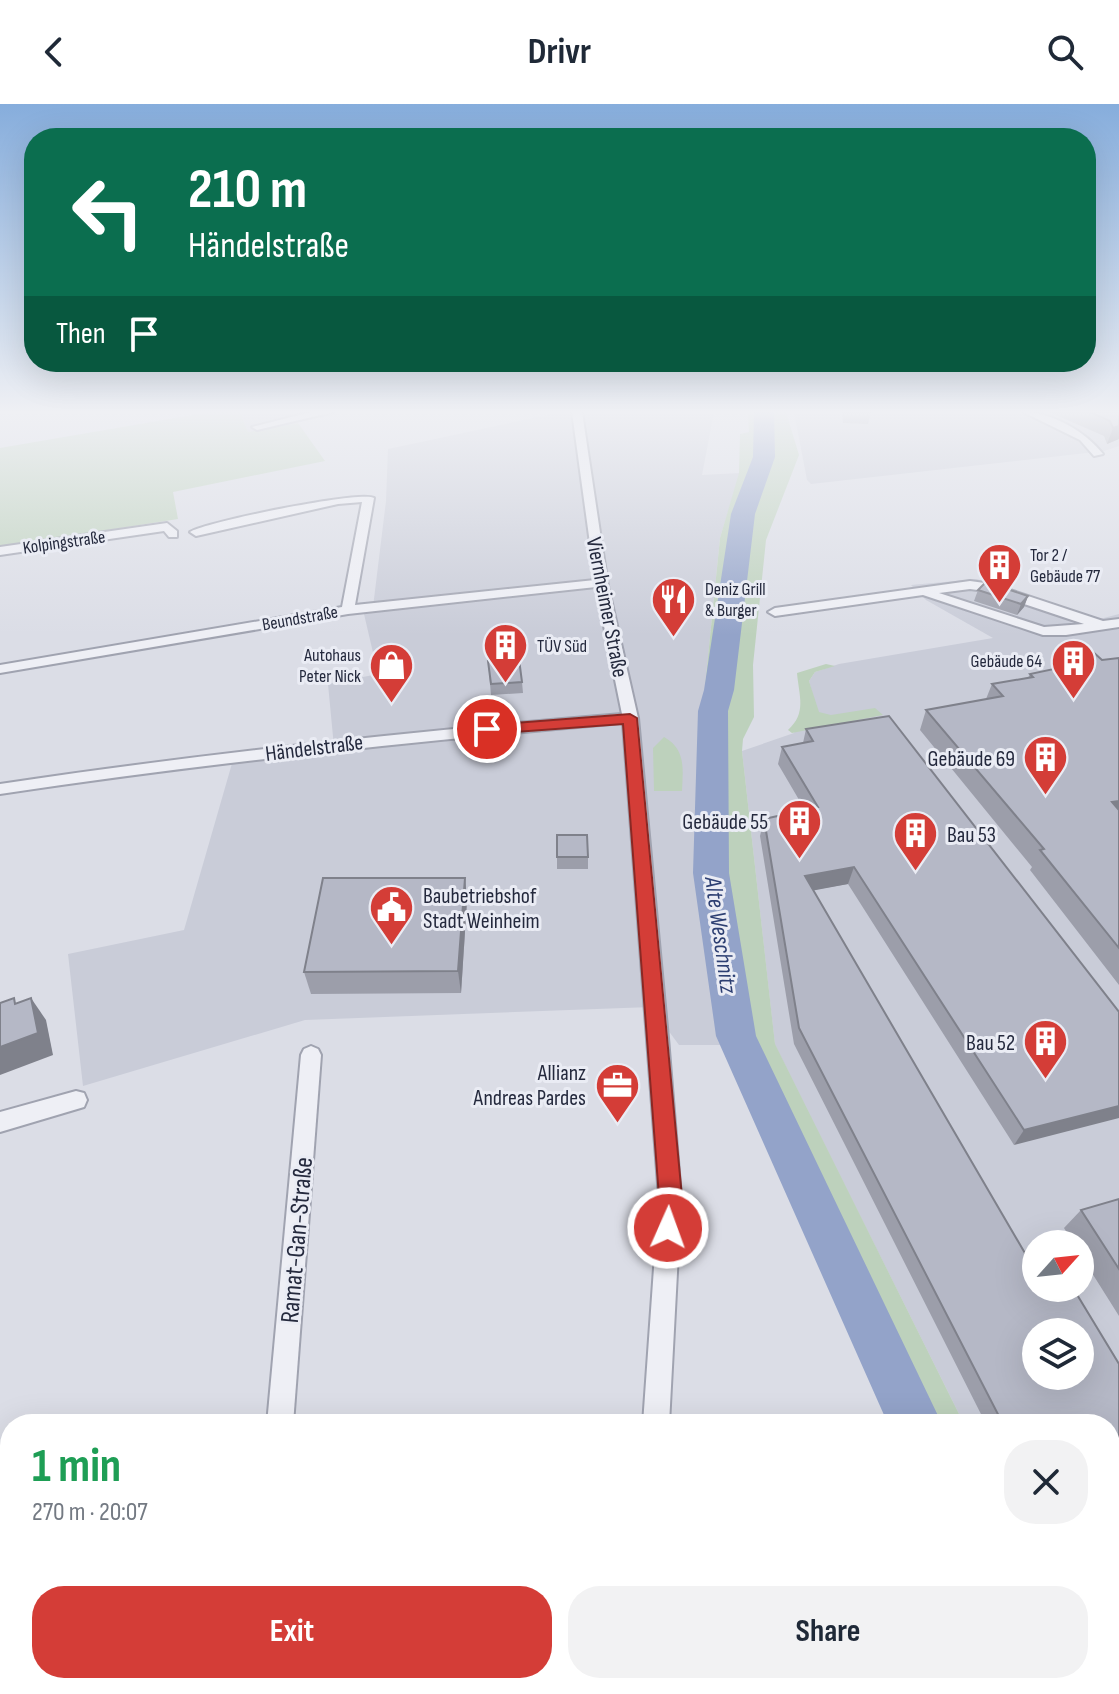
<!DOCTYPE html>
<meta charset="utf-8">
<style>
body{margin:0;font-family:"Sofia Sans Condensed",sans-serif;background:#f2f2f3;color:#1f2937;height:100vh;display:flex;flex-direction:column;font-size:30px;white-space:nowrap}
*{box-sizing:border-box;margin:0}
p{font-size:26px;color:#747a83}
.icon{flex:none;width:44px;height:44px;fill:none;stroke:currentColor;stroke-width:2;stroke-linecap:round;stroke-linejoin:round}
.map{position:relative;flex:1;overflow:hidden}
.details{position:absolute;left:0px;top:1310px;width:1120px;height:280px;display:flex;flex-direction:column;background:#fff;border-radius:32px 32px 0 0;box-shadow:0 8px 32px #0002}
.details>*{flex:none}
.guide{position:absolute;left:24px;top:24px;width:1072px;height:244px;border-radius:32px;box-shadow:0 8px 32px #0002;background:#0b6e4f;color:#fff;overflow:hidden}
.needle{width:52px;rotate:63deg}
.controls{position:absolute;left:1022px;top:1126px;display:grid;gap:16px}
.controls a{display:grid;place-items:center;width:72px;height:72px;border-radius:50%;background:#fff;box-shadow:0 8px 32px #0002;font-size:40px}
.pin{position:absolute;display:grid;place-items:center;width:68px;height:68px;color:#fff;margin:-34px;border:4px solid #fff;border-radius:50%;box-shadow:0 2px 8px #0007}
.me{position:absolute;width:88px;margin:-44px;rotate:2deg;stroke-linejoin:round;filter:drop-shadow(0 0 6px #0008)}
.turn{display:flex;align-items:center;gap:28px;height:168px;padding:0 32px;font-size:36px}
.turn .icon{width:104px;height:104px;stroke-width:2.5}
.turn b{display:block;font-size:56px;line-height:68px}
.then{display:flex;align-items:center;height:76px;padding:0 32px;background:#0003;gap:16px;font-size:30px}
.round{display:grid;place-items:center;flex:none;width:84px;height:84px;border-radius:32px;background:#f2f2f3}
.headline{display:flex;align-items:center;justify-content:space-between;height:136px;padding:0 32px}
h1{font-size:48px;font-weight:700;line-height:60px;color:#1e9e55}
.button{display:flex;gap:16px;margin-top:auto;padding:16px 32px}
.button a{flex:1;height:92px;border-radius:32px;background:#d43d37;color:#fff;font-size:32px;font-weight:700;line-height:92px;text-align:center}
.button a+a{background:#f2f2f3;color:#1f2937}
header{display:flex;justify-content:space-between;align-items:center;height:104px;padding:0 32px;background:#fff;font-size:36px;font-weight:700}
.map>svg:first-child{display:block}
.built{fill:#c9ccd8;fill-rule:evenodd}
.green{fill:#bdd1bc}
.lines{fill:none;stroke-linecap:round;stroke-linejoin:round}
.river{fill:#93a3c9;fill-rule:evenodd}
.minor-casing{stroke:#a0a3b0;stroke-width:4}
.minor{fill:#eeeff5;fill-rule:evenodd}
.wall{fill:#9c9eaa}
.shaded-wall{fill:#7f818b}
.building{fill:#b5b8c6;stroke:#7f818b;stroke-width:2;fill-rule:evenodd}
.route{fill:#d43d37;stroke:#8a2824;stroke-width:2}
.labels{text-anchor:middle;stroke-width:6;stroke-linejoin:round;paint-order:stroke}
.far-street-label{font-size:18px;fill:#24293d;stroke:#eaecf4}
.far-poi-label{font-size:18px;fill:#24293d;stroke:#eaecf4;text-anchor:start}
.street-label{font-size:22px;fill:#24293d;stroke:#eaecf4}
.poi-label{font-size:22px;fill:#24293d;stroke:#eaecf4;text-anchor:end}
.water-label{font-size:24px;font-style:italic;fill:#2d3f72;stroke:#eaecf4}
.near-street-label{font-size:26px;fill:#24293d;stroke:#eaecf4}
</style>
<header><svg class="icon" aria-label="back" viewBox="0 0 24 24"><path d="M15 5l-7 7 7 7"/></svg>Drivr<svg class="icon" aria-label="search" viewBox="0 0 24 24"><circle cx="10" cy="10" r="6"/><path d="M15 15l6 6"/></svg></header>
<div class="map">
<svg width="1119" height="1590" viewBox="0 0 1119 1590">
<rect width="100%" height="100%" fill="#dbdde6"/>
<g class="built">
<polygon points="240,308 351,308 248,328"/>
<polygon points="561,308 714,308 702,371 740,369 720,434 700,632 700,659 731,941 679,941 651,903 305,916 83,982 68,850 184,826 233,656 334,643 328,580 378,570 364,510 373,503 386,397 388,345"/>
<polygon points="794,308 1119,308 1119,342 1104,347 811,380 807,376"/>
<path d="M977 475 1100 515 1119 510V1590H1099L1094 1580H1110V1320H964L775 941 742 647 794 629 813 592 809 577 815 568 839 560 993 534 926 496 911 481ZM1036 1140H1080V1184H1036ZM1036 1228H1080V1272H1036Z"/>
</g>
<g class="green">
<polygon points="210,308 240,308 248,328 298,319 325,357 173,388 178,415 0,443 0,344"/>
<polygon points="748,308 786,308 799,351 766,436 753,561 754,613 743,635 742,647 775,940 964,1320 896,1320 731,941 700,659 700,632 720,434 739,369 740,330 749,328"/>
<path d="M826 560 835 562 815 568 809 577 819 608 831 611 875 604 883 611 792 629 788 626C807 609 799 592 797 569Z"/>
<path d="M664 633C686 645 683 665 682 687H654L653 644Z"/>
<polygon points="1010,1580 1094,1580 1099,1590 1014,1590"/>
</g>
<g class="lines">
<g class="river">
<polygon points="754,308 774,308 775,353 755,410 734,586 728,607 729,769 756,932 942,1320 888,1320 716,932 693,769 698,607 704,586 731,410 753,353"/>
<polygon points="1004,1580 1067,1580 1071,1590 1008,1590"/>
</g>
<defs>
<g id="minor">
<polygon points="311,308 333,308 257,326 252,323"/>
<path d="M572 308H582L608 482 638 614 668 934 681 1093 669 1320H643L659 1093 623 619C414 637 207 659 0 690V680C207 649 413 627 622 610L596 483 348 510 0 569V561L342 503 362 398 338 400 196 432 190 428C205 418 362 386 374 394L355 501 595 476Z"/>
<path d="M1023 308C1052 308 1086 328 1103 350L1094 352 1080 336Z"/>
<polygon points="167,419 177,427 177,433 169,433 164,427 0,451 0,443"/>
<path d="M970 477 992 480 1103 517 1119 515V523L1066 531H1043L923 491 775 512 768 508 775 504ZM970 485 985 487 1084 520 1044 523 939 489Z"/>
<polygon points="311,942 318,945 321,951 293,1320 267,1320 301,951 304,945"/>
<polygon points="76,987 84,989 87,996 84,1003 0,1028 0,1008"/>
<polygon points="244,1580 274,1580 273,1590 243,1590"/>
<polygon points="652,1580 682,1580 683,1590 653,1590"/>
</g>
</defs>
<use href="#minor" class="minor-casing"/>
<use href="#minor" class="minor"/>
</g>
<g class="wall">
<polygon points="842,308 871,308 868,320 843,319"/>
<polygon points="1049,308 1119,308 1119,335 1107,340 1104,332"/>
<polygon points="978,486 1028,492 1024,503 1017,511 974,497"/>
<polygon points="1064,552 1102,556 1119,554 1119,881 1030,766 1032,763 920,626 926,606 986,595 992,580 1028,574 1030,570 1059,564"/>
<polygon points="488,557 522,578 523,589 491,591"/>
<polygon points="806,625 1119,908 1014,1041 848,780 813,786 1036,1184 1119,1260 1119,1584 1110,1567 1110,1320 986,1320 794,940 760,732 764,715 805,706 778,660 782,643 803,639"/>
<polygon points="557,731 588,753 588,765 557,765"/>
<polygon points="465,774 467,796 461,889 311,890 304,868"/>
<polygon points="1119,1095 1119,1212 1080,1150 1080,1140 1074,1140 1064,1124 1081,1106"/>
</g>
<g class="shaded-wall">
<polygon points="1119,322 1119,335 1107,340 1113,324"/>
<polygon points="1028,492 1024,503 1017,511 1021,500"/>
<polygon points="1119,697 1119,715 1112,698"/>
<polygon points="854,763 848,780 800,789 805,772"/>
<polygon points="465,774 467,796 461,889 458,867"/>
<polygon points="31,894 46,916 53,951 0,971 0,943"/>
<polygon points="1119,1002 1119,1014 1014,1041 1024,1026"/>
</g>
<g class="building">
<polygon points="1090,308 1119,308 1119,322 1113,324 1110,317"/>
<polygon points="986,478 1028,492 1021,500 978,486"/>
<polygon points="1092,547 1102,556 1119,554 1119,697 1112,698 1119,706 1119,844 1040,746 1044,745 926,606 1003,592 992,580 1033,573 1030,570 1073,561 1064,552 1077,548"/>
<polygon points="519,555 522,578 491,580 488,557"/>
<path d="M889 612 1119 908V1002L1024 1026 854 763 805 772 1036 1168V1184H1073L1119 1260V1545L1110 1528V1320H1003L799 924 764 715 818 703 782 643 813 637 806 625ZM1036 1228H1080V1272H1036Z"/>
<polygon points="557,731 587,731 588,753 557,753"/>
<polygon points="323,774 465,774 458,867 304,868"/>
<polygon points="14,894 15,900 31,894 38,929 0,943 0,899"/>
<polygon points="1119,1095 1119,1165 1081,1106"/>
</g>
<linearGradient id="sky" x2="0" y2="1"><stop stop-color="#86addc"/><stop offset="0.58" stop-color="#eff0f4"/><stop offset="1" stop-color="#eff0f4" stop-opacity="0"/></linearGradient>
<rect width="1119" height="531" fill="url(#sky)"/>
<polygon class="route" points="630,610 637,614 682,1093 676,1132 668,1136 660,1132 656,1124 659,1093 623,620 487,630 479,625 487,621"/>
<defs>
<symbol id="building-pin" viewBox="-11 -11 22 30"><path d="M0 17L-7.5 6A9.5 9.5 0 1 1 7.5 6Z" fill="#d43d37" stroke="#eaecf4"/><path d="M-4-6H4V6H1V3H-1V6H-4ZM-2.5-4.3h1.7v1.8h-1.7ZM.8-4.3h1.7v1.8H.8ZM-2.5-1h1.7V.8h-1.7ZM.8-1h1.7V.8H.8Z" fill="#fff"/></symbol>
<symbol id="restaurant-pin" viewBox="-11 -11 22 30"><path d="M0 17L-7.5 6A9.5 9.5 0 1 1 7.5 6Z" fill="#d43d37" stroke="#eaecf4"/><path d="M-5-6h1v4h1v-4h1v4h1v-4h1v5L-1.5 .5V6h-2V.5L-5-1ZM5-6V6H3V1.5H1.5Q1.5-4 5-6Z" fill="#fff"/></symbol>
<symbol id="shop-pin" viewBox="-11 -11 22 30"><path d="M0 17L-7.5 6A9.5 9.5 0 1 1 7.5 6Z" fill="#d43d37" stroke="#eaecf4"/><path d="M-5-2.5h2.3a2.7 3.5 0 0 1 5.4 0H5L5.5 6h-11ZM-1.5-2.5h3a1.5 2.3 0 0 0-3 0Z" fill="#fff"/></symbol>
<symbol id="civic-pin" viewBox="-11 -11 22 30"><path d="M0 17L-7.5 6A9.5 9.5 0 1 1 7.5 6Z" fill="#d43d37" stroke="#eaecf4"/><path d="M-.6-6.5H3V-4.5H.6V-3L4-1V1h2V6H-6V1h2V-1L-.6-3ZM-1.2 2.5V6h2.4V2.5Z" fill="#fff"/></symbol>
<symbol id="office-pin" viewBox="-11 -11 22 30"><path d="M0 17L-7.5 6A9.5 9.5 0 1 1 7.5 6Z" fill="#d43d37" stroke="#eaecf4"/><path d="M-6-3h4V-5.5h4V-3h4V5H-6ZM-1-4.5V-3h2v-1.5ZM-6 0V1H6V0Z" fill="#fff"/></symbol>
</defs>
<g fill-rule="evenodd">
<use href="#building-pin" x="974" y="436" width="51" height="69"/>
<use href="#restaurant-pin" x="648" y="470" width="51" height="69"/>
<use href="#building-pin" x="480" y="516" width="51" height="69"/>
<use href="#building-pin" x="1048" y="532" width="51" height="69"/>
<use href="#shop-pin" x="366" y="536" width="51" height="69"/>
<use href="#building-pin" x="1020" y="628" width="51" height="69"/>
<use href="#building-pin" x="774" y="692" width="51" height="69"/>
<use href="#building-pin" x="890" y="704" width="51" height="69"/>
<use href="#civic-pin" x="366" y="778" width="51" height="69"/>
<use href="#building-pin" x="1020" y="912" width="51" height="69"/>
<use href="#office-pin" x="592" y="956" width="51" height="69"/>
</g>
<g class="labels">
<g class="far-street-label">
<text transform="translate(64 438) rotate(-8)" y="6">Kolpingstraße</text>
<text transform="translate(300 514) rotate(-10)" y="6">Beundstraße</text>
</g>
<g class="far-poi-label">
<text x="1030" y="457">Tor 2 /<tspan x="1030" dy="21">Gebäude 77</tspan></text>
<text x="705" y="491">Deniz Grill<tspan x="705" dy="21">&amp; Burger</tspan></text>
<text x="537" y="548">TÜV Süd</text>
<text x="361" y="557" text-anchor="end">Autohaus<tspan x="361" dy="21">Peter Nick</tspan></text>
<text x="1042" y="563" text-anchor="end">Gebäude 64</text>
</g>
<g class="street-label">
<text transform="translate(608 503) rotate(79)" y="8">Viernheimer Straße</text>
<text transform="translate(314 643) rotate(-7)" y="8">Händelstraße</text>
</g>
<g class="poi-label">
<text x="1015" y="662">Gebäude 69</text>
<text x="768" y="725">Gebäude 55</text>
<text x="947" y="738" text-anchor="start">Bau 53</text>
<text x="423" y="799" text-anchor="start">Baubetriebshof<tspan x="423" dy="25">Stadt Weinheim</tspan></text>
<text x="1015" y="946">Bau 52</text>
<text x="586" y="976">Allianz<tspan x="586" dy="25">Andreas Pardes</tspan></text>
</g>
<g class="water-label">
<text transform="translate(721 831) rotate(82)" y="8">Alte Weschnitz</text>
</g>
<g class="near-street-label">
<text transform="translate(296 1136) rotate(-85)" y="9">Ramat-Gan-Straße</text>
</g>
</g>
</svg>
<div class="controls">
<a><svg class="needle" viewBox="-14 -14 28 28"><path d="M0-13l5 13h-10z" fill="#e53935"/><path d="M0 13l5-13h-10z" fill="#747a83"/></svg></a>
<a><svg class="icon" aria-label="layers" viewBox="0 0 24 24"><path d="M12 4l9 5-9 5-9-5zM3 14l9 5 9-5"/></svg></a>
</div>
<div class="pin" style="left:487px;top:625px;background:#d93025"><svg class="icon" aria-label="arrive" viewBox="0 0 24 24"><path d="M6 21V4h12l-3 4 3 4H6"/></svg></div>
<svg class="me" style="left:668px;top:1124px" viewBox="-20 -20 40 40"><circle r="17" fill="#d43d37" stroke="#fff" stroke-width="3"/><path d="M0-11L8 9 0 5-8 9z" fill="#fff"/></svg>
<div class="guide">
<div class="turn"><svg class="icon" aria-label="left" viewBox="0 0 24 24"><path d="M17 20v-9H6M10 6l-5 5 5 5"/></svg><div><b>210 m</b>Händelstraße</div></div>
<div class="then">Then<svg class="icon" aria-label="arrive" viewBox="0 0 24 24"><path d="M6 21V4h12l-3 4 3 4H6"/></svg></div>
</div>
<section class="details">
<div class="headline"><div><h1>1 min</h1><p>270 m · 20:07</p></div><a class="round"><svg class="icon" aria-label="close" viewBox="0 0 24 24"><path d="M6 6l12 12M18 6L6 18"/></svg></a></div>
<div class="button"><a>Exit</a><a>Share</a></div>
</section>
</div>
